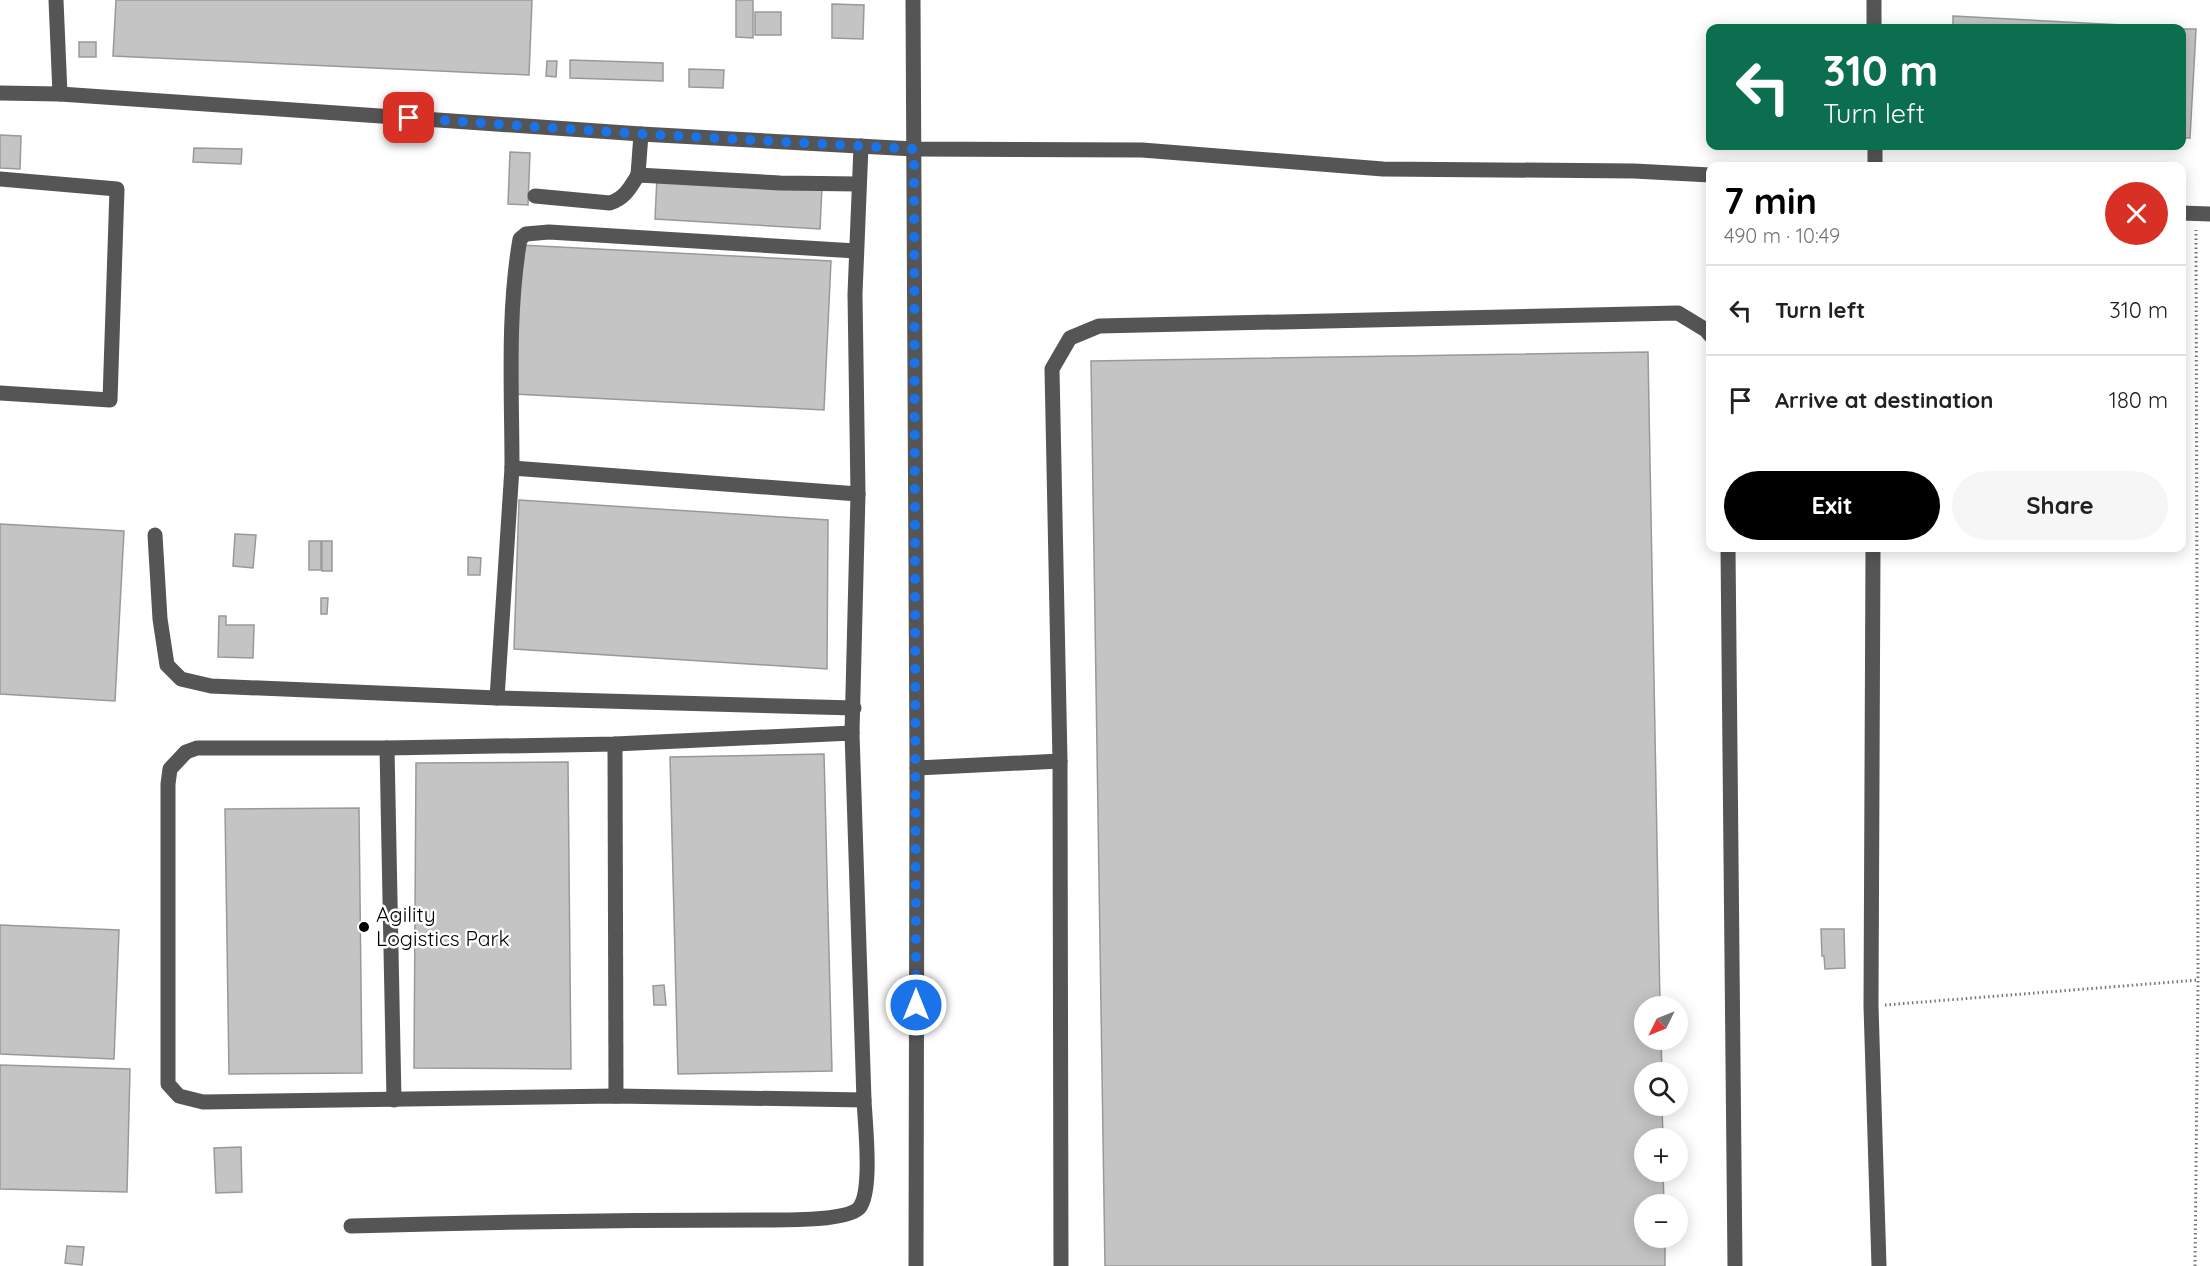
<!DOCTYPE html>
<meta charset="utf-8">
<style>
body{margin:0;font-family:Quicksand,sans-serif;background:#f6f6f6;color:#202124;height:100vh;display:flex;flex-direction:column;font-size:22px;white-space:nowrap}
*{box-sizing:border-box;margin:0}
p{font-size:20px;color:#757577}
.icon{flex:none;width:33px;height:33px;fill:none;stroke:currentColor;stroke-width:2;stroke-linecap:round;stroke-linejoin:round}
.map{position:relative;flex:1;overflow:hidden}
.sheet{position:absolute;left:1706px;top:162px;width:480px;height:390px;display:flex;flex-direction:column;background:#fff;border-radius:12px;box-shadow:0 3px 15px #0003}
.sheet>*{flex:none}
.banner{position:absolute;left:1706px;top:24px;width:480px;height:126px;border-radius:12px;box-shadow:0 3px 15px #0003;background:#0b6e4f;color:#fff;overflow:hidden}
.needle{width:39px;rotate:227deg}
.controls{position:absolute;left:1634px;top:996px;display:grid;gap:12px}
.controls a{display:grid;place-items:center;width:54px;height:54px;border-radius:50%;background:#fff;box-shadow:0 3px 15px #0003;font-size:30px}
.pin{position:absolute;display:grid;place-items:center;width:51px;height:51px;color:#fff;margin:-26px;border-radius:12px;box-shadow:0 3px 9px #0006}
.me{position:absolute;width:66px;margin:-33px;rotate:0deg;stroke-linejoin:round;filter:drop-shadow(0 0 4px #0008)}
.turn{display:flex;align-items:center;gap:21px;height:126px;padding:0 18px;font-size:27px}
.turn .icon{width:78px;height:78px;stroke-width:2.5}
.turn b{display:block;font-size:42px;line-height:51px}
.round{display:grid;place-items:center;flex:none;width:63px;height:63px;border-radius:32px;background:#f6f6f6}
.summary{display:flex;align-items:center;justify-content:space-between;height:102px;padding:0 18px}
h1{font-size:36px;font-weight:800;line-height:45px;color:#000}
.button{display:flex;gap:12px;margin-top:auto;padding:12px 18px}
.button a{flex:1;height:69px;border-radius:36px;background:#000;color:#fff;font-size:24px;font-weight:800;line-height:69px;text-align:center}
.button a+a{background:#f6f6f6;color:#202124}
ul{padding:0;list-style:none}
li{display:flex;align-items:center;gap:18px;height:90px;padding:0 18px;border-top:2px solid #e0e0e0}
li div{flex:1}
li b{display:block;font-size:22px}
li em{font-style:normal}
.map>svg:first-child{display:block}
.building{fill:#c4c4c4;stroke:#999;stroke-width:1.5}
.lines{fill:none;stroke-linecap:round;stroke-linejoin:round}
.path{stroke:#777;stroke-width:3;stroke-dasharray:1.5 3;stroke-linecap:butt}
.minor{stroke:#555;stroke-width:15}
.route{stroke:#1a73e8;stroke-width:10;stroke-dasharray:0 18}
.poi-dot{fill:#000;stroke:#fff;stroke-width:2}
.labels{text-anchor:middle;stroke-width:5;stroke-linejoin:round;paint-order:stroke}
.poi-label{font-size:21px;fill:#000;stroke:#fff;text-anchor:start}
</style>
<div class="map">
<svg width="2210" height="1266" viewBox="0 0 2210 1266">
<rect width="100%" height="100%" fill="#fff"/>
<g class="building">
<polygon points="116,0 532,0 529,75 113,56"/>
<polygon points="736,0 753,0 753,38 736,37"/>
<polygon points="832,4 864,5 863,39 832,38"/>
<rect x="755" y="12" width="26" height="23"/>
<polygon points="1953,16 2180,28 1953,28"/>
<polygon points="2181,29 2196,29 2190,138 2181,138"/>
<rect x="79" y="42" width="17" height="15"/>
<polygon points="570,60 663,63 663,81 570,78"/>
<polygon points="547,61 557,61 556,77 546,76"/>
<polygon points="689,69 724,70 723,88 689,87"/>
<polygon points="0,135 21,136 20,169 0,168"/>
<polygon points="194,148 242,149 241,164 193,162"/>
<polygon points="510,152 530,153 528,205 508,204"/>
<polygon points="657,177 822,187 820,229 655,219"/>
<polygon points="520,245 831,261 824,410 514,394"/>
<polygon points="1648,352 1660,1006 1644,1006 1644,1040 1661,1040 1662,1072 1644,1072 1644,1106 1662,1106 1663,1138 1644,1138 1644,1172 1663,1172 1664,1204 1644,1204 1644,1238 1665,1238 1665,1266 1105,1266 1091,361"/>
<polygon points="519,500 828,520 827,669 514,649"/>
<polygon points="0,524 124,531 115,701 0,694"/>
<polygon points="235,534 256,535 253,568 233,566"/>
<rect x="309" y="541" width="12" height="29"/>
<rect x="322" y="541" width="10" height="30"/>
<polygon points="468,557 481,558 480,575 468,575"/>
<polygon points="321,598 328,598 327,614 321,614"/>
<polygon points="219,616 226,616 226,625 254,625 253,658 218,657"/>
<polygon points="824,754 832,1071 678,1074 670,757"/>
<polygon points="568,762 571,1069 414,1068 416,763"/>
<polygon points="359,808 362,1073 229,1074 225,809"/>
<polygon points="0,925 119,930 114,1059 0,1054"/>
<polygon points="1821,929 1844,929 1845,968 1825,969 1824,956 1822,956"/>
<polygon points="664,985 666,1005 654,1005 653,986"/>
<polygon points="0,1065 130,1069 127,1192 0,1189"/>
<polygon points="241,1147 242,1192 216,1193 214,1148"/>
<polygon points="67,1246 84,1247 82,1265 65,1263"/>
</g>
<g class="lines">
<g class="path">
<polyline points="1885,1005 2198,980"/>
<polyline points="2195,1266 2198,980 2196,230"/>
</g>
<g class="minor">
<polyline points="56,0 60,94"/>
<polyline points="913,0 917,768 916,1266"/>
<polyline points="1874,0 1874,28"/>
<polyline points="0,93 60,94 641,134 914,149 1142,150 1383,169 1634,171 1710,175"/>
<polyline points="641,134 638,175 780,183 858,184"/>
<polyline points="1875,146 1875,166"/>
<polyline points="0,179 117,189 110,400 0,393"/>
<path d="M535 196 610 203C625 198 630 188 638 175"/>
<polyline points="2181,213 2210,214"/>
<path d="M512 468C512 393 507 314 520 239L526 234 549 232 856 251"/>
<polyline points="155,535 160,619 167,665 181,679 211,686 497,698"/>
<polyline points="1728,548 1735,1266"/>
<polyline points="1873,548 1871,1006 1879,1266"/>
<polyline points="854,708 497,698 512,468 858,494"/>
<polygon points="852,733 864,1100 616,1096 203,1102 179,1096 168,1084 168,784 170,769 186,752 197,748 387,748 615,744"/>
<polyline points="852,733 858,494 855,294 861,146"/>
<polyline points="615,744 616,1096"/>
<polyline points="387,748 394,1100"/>
<polyline points="1060,761 1061,1266"/>
<polyline points="917,768 1060,761 1052,369 1070,338 1099,326 1678,313 1706,330 1710,335"/>
<path d="M351 1226C489 1222 627 1220 765 1220 784 1220 847 1221 859 1208 873 1192 865 1123 864 1100"/>
</g>
</g>
<g class="lines">
<polyline class="route" points="409,118 641,134 914,149 916,1005"/>
</g>
<circle class="poi-dot" cx="364" cy="927" r="6"/>
<g class="labels">
<g class="poi-label">
<text x="376" y="922">Agility<tspan x="376" dy="24">Logistics Park</tspan></text>
</g>
</g>
</svg>
<div class="controls">
<a><svg class="needle" viewBox="-14 -14 28 28"><path d="M0-13l5 13h-10z" fill="#e53935"/><path d="M0 13l5-13h-10z" fill="#757577"/></svg></a>
<a><svg class="icon" aria-label="search" viewBox="0 0 24 24"><circle cx="10" cy="10" r="6"/><path d="M15 15l6 6"/></svg></a>
<a>+</a>
<a>−</a>
</div>
<div class="pin" style="left:409px;top:118px;background:#d93025"><svg class="icon" aria-label="arrive" viewBox="0 0 24 24"><path d="M6 21V4h12l-3 4 3 4H6"/></svg></div>
<svg class="me" style="left:916px;top:1005px" viewBox="-20 -20 40 40"><circle r="17" fill="#1a73e8" stroke="#fff" stroke-width="3"/><path d="M0-11L8 9 0 5-8 9z" fill="#fff"/></svg>
<div class="banner">
<div class="turn"><svg class="icon" aria-label="left" viewBox="0 0 24 24"><path d="M17 20v-9H6M10 6l-5 5 5 5"/></svg><div><b>310 m</b>Turn left</div></div>
</div>
<section class="sheet">
<div class="summary"><div><h1>7 min</h1><p>490 m · 10:49</p></div><a class="round" style="background:#d93025;color:#fff"><svg class="icon" aria-label="close" viewBox="0 0 24 24"><path d="M6 6l12 12M18 6L6 18"/></svg></a></div>
<ul>
<li><svg class="icon" aria-label="left" viewBox="0 0 24 24"><path d="M17 20v-9H6M10 6l-5 5 5 5"/></svg><div><b>Turn left</b></div><em>310 m</em></li>
<li><svg class="icon" aria-label="arrive" viewBox="0 0 24 24"><path d="M6 21V4h12l-3 4 3 4H6"/></svg><div><b>Arrive at destination</b></div><em>180 m</em></li>
</ul>
<div class="button"><a>Exit</a><a>Share</a></div>
</section>
</div>
